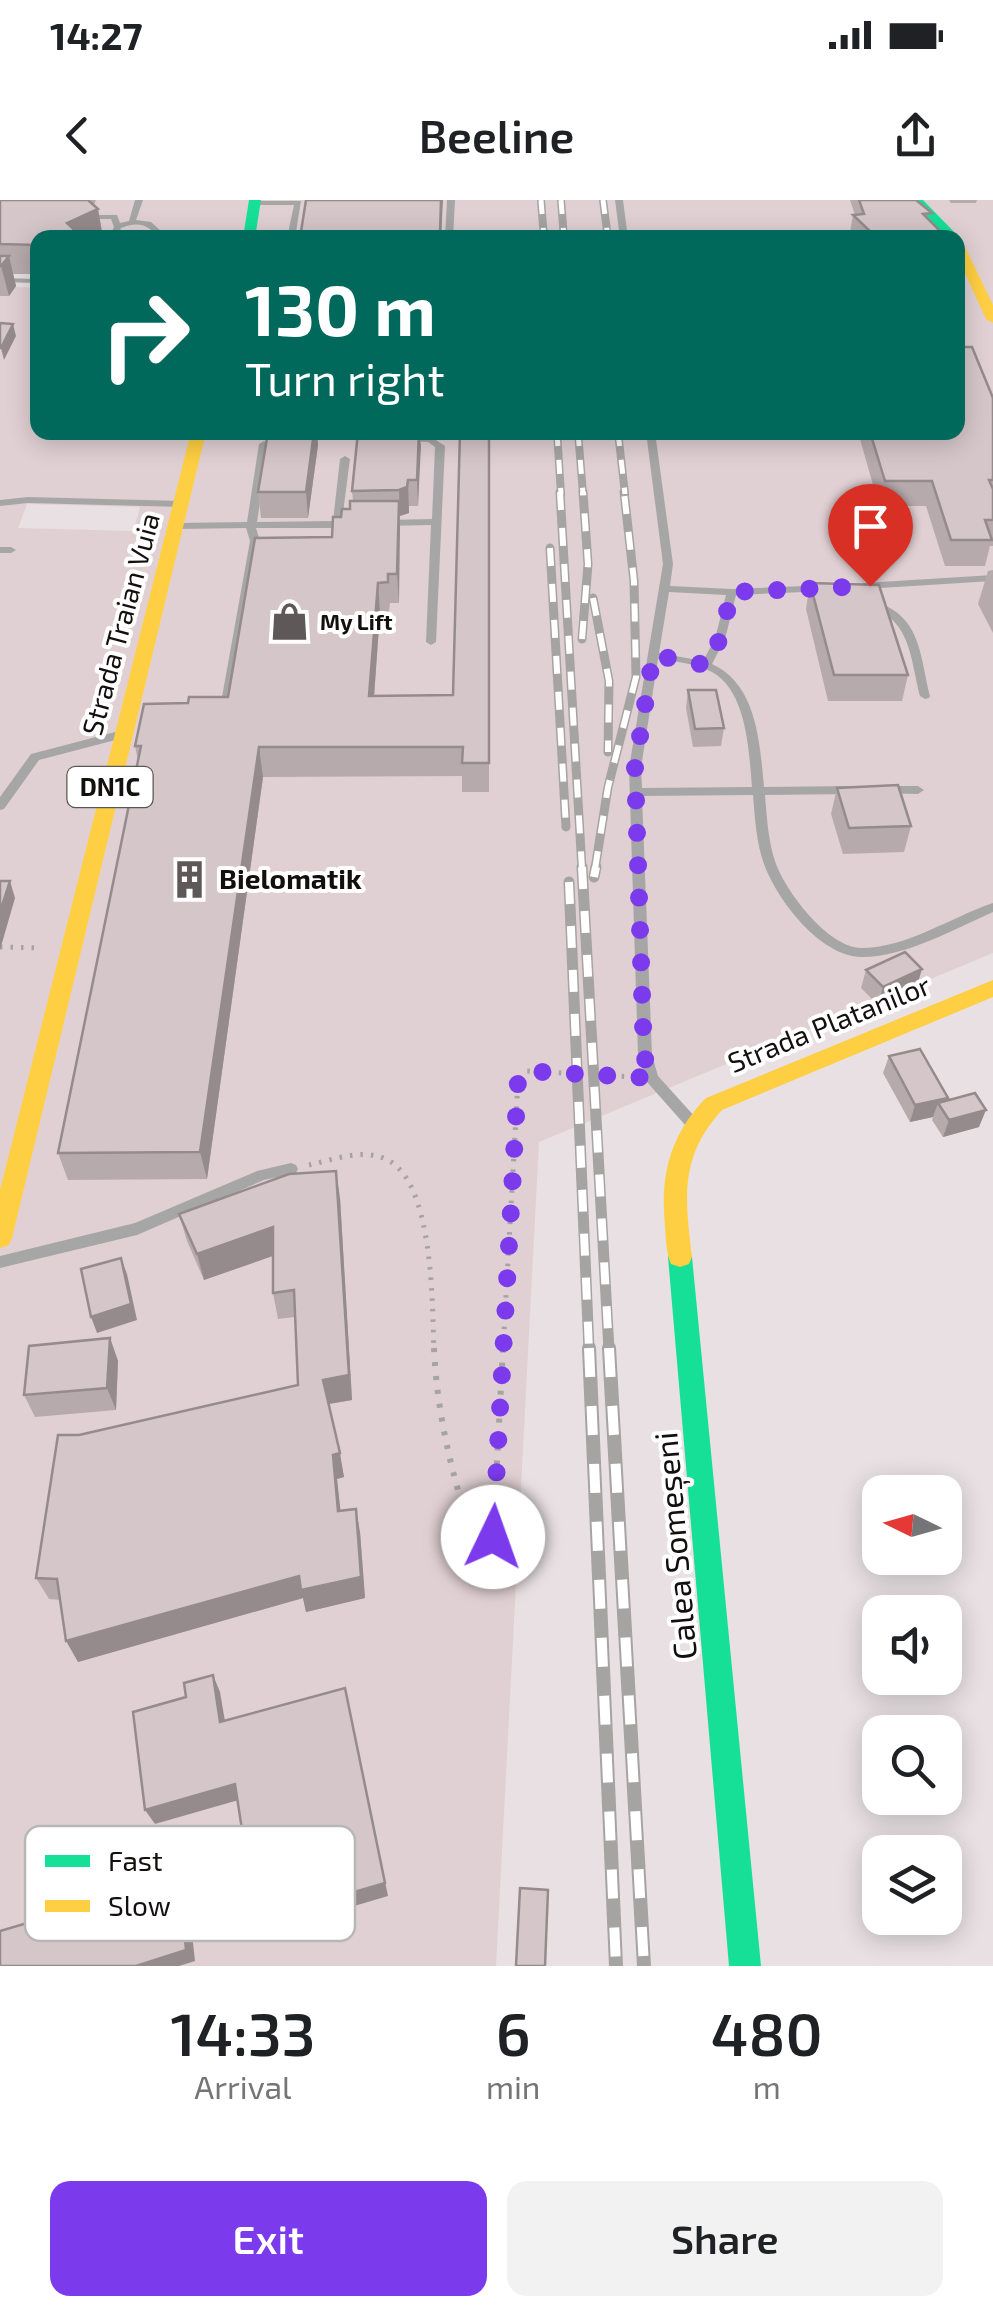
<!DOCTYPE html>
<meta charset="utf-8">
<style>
body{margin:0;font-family:"Exo 2",sans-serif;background:#f2f2f2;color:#202124;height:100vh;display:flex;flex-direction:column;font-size:38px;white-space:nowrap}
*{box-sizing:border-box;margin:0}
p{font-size:32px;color:#757577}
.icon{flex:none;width:55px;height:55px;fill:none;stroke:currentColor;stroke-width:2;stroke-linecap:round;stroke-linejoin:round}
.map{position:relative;height:1766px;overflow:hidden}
.panel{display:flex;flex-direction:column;background:#fff;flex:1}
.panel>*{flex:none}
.hud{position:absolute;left:30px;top:30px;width:935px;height:210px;border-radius:20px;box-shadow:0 5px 25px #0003;background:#00695c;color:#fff;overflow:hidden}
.needle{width:65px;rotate:275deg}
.tools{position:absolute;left:862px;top:1275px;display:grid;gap:20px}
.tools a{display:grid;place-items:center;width:100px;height:100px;border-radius:20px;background:#fff;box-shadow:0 5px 25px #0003;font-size:50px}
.pin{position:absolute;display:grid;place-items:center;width:85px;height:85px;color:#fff;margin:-102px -42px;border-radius:50% 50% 50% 0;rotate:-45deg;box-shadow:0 0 10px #0007}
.pin .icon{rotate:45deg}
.me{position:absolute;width:110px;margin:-55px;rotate:3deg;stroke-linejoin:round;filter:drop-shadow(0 0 8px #0008)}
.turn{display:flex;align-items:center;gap:35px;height:210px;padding:0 50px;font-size:45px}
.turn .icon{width:130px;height:130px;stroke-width:2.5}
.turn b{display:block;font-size:70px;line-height:85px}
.eta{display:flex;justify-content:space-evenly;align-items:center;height:170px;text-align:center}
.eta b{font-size:60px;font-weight:600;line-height:70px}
.action{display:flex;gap:20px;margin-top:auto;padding:20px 50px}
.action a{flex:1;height:115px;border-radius:20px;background:#7c3aed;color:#fff;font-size:40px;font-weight:600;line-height:115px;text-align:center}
.action a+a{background:#f2f2f2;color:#202124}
.status{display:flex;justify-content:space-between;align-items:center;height:70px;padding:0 50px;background:#fff;direction:ltr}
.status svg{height:28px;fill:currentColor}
header{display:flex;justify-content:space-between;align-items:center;height:130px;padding:0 50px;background:#fff;font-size:45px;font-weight:600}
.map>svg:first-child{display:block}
.built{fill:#e0d0d3;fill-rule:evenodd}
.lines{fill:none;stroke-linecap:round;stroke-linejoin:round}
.path-far1{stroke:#a6a4a3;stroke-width:5;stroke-dasharray:2.5 8;stroke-linecap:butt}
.path{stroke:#a6a4a3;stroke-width:6;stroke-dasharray:4 10;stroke-linecap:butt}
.lane{fill:#a7a6a6;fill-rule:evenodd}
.fast{fill:#16e098;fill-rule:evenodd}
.slow{fill:#ffcf43;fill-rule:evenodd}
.rail-far3-casing{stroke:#a6a3a3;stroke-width:8}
.rail-far2-casing{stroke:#a6a3a3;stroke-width:9}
.rail-far1-casing{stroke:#a6a3a3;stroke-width:11}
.rail-casing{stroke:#a6a3a3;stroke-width:14}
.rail-far3{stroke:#fff;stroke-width:5;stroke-dasharray:14;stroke-linecap:butt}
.rail-far2{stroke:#fff;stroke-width:6;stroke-dasharray:18;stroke-linecap:butt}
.rail-far1{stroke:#fff;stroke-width:8;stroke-dasharray:22;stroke-linecap:butt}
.rail{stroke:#fff;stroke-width:10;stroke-dasharray:29;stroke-linecap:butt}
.wall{fill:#b7aaad}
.shaded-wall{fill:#958b8d}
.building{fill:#d5c6c9;stroke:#958b8d;stroke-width:2.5}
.route{stroke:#7c3aed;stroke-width:18;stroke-dasharray:0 32.4}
.labels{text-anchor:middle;stroke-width:8;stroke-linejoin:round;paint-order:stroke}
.far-poi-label{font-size:22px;font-weight:bold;fill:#140f0f;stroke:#fff;text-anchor:start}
.shield{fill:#fff;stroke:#5a5757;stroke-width:2.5}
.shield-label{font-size:25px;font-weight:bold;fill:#140f0f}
.street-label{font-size:28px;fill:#140f0f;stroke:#fff}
.poi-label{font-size:28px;font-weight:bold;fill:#140f0f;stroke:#fff;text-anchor:start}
.near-street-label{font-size:32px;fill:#140f0f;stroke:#fff}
.key{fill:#fff;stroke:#b8b7b7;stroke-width:2.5}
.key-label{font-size:28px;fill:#140f0f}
</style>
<div class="status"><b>14:27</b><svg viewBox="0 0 49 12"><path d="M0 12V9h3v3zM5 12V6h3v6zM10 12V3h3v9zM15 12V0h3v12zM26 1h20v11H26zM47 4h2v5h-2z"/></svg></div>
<header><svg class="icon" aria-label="back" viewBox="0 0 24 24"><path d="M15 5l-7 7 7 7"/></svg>Beeline<svg class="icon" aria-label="share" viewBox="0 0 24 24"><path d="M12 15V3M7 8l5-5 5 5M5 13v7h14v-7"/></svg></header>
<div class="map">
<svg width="993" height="1766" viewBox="0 0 993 1766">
<rect width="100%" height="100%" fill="#e8e0e2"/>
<path class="built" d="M0 0H993V753L539 942 496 1766H0V86L37 88 38 232H958V38H38ZM27 304 139 307 140 308 133 331 18 328Z"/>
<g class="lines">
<g class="path-far1">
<polyline points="0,747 40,748"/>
<path d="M309 965C333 960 362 948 386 959 434 981 432 1105 434 1150"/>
<polyline points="503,1150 518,881 526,871 635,877"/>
</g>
<path class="path" d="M434 1148C437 1215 452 1274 472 1337L475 1342 489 1344 493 1337 503 1148"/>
<g class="lane">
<path d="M135 0H143L136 20 151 22 162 32 249 35 253 37 157 38C149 23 136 22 121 28L117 38H109L114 27 111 19H85L81 17 85 15H117L120 23 129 21Z"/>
<polygon points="447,0 455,0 453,38 445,38"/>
<polygon points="615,0 623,0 628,38 620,38"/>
<polygon points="254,1 301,1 295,38 287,38 294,5 251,5 250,3"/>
<polygon points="0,78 38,79 38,83 0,82"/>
<path d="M646 232H655L673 364 670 386 732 389 828 385 833 388 828 391 736 395 725 439 712 464C757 484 760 544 764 587L855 586 861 590 855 594 765 595C767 618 768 642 776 664 787 693 828 747 861 748 907 748 951 717 993 703V712C955 729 903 758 861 757 820 756 777 700 764 664 756 642 755 618 753 595L642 596 652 855 658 876 696 918 698 922 696 926H686L647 882 638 855 629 568 663 364ZM669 392 726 395 715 439 703 461 659 453ZM658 459C676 462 695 463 712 472 747 491 749 552 752 587L642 588 641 568Z"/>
<polygon points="405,236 430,236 445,246 436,442 431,445 426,442 431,325 384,326 379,323 384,320 432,319 435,247 428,242 402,241 400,239"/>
<polygon points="264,241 269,244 257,322 333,321 340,259 345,256 350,259 342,321 352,324 337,328 256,328 260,341 232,497 227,500 222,497 250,341 246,328 178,329 173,326 178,323 247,322 259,244"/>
<polygon points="28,297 183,301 188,304 183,307 28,303 0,306 0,300"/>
<polygon points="0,347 11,347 16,350 11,353 0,353"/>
<polygon points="993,375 993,381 864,389 859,386 864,383"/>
<path d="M870 400C921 414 919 451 930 496L929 498 925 499 920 496C910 456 911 419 866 405V401Z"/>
<polygon points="119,531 123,532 123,538 39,560 4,609 0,610 0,597 31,554"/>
<polygon points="881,586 918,586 924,590 918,594 877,593 875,590"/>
<polygon points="291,963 296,965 298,969 296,973 264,980 137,1035 0,1068 0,1056 135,1023 257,971"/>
</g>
<g class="fast">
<polygon points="249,0 261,0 255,38 243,38"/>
<polygon points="910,0 923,0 957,35 959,38 958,41 958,38 945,38"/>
<polygon points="680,1047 689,1050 692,1057 761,1766 729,1766 668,1057 671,1050"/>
</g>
<g class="slow">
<polygon points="958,41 964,45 993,105 993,123 986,119 958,58"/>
<polygon points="191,232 206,232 12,1038 9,1045 0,1048 0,990"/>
<path d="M993 780V797L722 910C679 957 685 998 692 1057L689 1064 680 1067 671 1064C666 1053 666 1039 665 1026 660 975 670 935 706 898Z"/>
</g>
<defs>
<g id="rail-far3">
<polyline points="541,0 544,38"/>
<polyline points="561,0 564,38"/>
<polyline points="603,0 608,38"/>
<polyline points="557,232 561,294"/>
<polyline points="578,232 583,294"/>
<polyline points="618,232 625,294"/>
</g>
<g id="rail-far2">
<polyline points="560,292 582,669"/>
<polyline points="550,348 566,627"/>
<polyline points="593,398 609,481 608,552"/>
<polyline points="582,439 588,364 583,292"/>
<polyline points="595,669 608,587 636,477 634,381 624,292"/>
</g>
<g id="rail-far1">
<polyline points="582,667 609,1150"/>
<polyline points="594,677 596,667"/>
<polyline points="569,682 589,1150"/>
</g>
<g id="rail">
<polyline points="589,1148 616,1766"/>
<polyline points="609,1148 644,1766"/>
</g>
</defs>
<use href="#rail-far3" class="rail-far3-casing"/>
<use href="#rail-far2" class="rail-far2-casing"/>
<use href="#rail-far1" class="rail-far1-casing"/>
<use href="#rail" class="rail-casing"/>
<use href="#rail-far3" class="rail-far3"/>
<use href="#rail-far2" class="rail-far2"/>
<use href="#rail-far1" class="rail-far1"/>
<use href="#rail" class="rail"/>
</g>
<g class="wall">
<polygon points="0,0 96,0 94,5 98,9 103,38 38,38 38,74 13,74 16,86 9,96 0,96"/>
<polygon points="850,0 916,0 930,21 947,38 856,38 850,32 853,15 855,15"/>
<polygon points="949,0 977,0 976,3 951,3"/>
<polygon points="993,198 993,346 990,346 985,366 945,366 926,306 879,306 858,232 958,232"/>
<polygon points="268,232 317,232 318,245 308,318 261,318 258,292"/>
<polygon points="358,232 420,232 418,306 409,306 409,313 399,316 399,403 390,403 389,411 380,412 374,496 453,495 489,232 489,592 462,592 462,576 263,577 207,979 68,980 58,953 138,561 135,546 188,503 228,497 332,337 341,317 350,309 353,301 352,291"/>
<polygon points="993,370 993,433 978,404 988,371"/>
<polygon points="810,383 908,475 902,501 828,501 806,409"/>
<polygon points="688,490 724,528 721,546 693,547 686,508"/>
<polygon points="837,588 911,626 904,652 843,654 831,614"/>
<polygon points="866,770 917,786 878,805 861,788"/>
<polygon points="889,856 948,898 947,900 979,927 943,937 932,920 933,917 910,922 883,873"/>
<polygon points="340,998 352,1200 329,1204 344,1277 337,1279 340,1310 360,1332 365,1398 306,1412 303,1398 78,1462 60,1400 49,1399 36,1378 79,1235 298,1185 295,1117 278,1119 273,1093 273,1056 204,1080 187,1041 179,1014"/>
<polygon points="110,1138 118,1161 116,1210 35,1217 24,1195"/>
</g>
<g class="shaded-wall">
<polygon points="441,0 443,0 441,38 440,38"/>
<polygon points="98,9 103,38 70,38 67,23"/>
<polygon points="9,56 16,86 9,96 1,66"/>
<polygon points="13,124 16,136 4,160 1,148"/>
<polygon points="314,232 317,232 318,245 308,318 306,292"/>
<polygon points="419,232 421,246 418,306 417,280"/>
<polygon points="408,280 409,313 400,316 399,290"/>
<polygon points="399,301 400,329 399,403 397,374"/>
<polygon points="378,383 380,412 372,525 369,496"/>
<polygon points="259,547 263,577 207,979 200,952"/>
<polygon points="10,681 15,698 0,750 0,712"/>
<polygon points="922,769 917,786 878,805 883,787"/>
<polygon points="948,898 943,911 938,903 933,917 910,922 915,905"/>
<polygon points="986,910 979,927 943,937 949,920"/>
<polygon points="336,971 340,998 352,1200 328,1204 323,1180"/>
<polygon points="273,1027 278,1054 204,1080 197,1054"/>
<polygon points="121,1058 127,1074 137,1120 97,1133 91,1117"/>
<polygon points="110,1138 118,1161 116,1210 107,1188"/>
<polygon points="340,1253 344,1277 337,1279 343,1333 338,1311 333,1255"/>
<polygon points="356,1309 360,1332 365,1398 306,1412 303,1398 78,1462 66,1441"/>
<polygon points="213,1475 220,1492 228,1539 220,1522"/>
<polygon points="345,1488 388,1696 263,1733 256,1721"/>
<polygon points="235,1584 242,1599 155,1624 145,1610"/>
<polygon points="165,1646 174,1660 176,1682 168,1669"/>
<polygon points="178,1667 186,1679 195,1761 179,1766 136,1766"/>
</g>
<g class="building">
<polygon points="0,0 88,0 98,9 67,23 79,34 72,38 38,38 38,45 0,44"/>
<polygon points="306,0 441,0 440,34 447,34 447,38 300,38"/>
<polygon points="859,0 916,0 932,13 923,14 947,38 877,38 853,15 864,14"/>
<polygon points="0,56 9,56 1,66 0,66"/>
<polygon points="0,123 13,124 1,148 0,148"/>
<polygon points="958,147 972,147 993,198 993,280 989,280 993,289 993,320 985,320 992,340 951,340 932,281 885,281 870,232 958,232"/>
<polygon points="268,232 314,232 306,292 258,292"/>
<polygon points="358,232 419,232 417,280 408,280 407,287 399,290 352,291"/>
<polygon points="460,232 489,232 489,563 462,563 463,547 259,547 200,952 58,953 141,546 135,546 144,504 188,503 189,497 228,497 255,338 332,337 333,317 341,317 342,309 350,309 350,301 399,301 397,374 388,374 388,382 378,383 369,496 453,495"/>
<polygon points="810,383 879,385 908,475 834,475"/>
<polygon points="688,490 716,490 724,528 695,529"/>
<polygon points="898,585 911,626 849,628 837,588"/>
<polygon points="0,681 10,681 0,712"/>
<polygon points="905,752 922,769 883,787 866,770"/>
<polygon points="920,849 948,898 915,905 889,856"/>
<polygon points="975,893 986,910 949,920 938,903"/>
<polygon points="336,971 349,1175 323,1180 340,1253 333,1255 338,1311 356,1309 361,1377 301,1390 299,1376 66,1441 57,1379 36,1378 58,1235 79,1235 298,1185 294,1090 273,1093 273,1027 197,1054 179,1014 289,974"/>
<polygon points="121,1058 131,1104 91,1117 81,1069"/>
<polygon points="110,1138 107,1188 24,1195 29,1146"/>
<polygon points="213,1475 220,1522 345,1488 385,1683 256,1721 235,1584 145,1610 133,1512 186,1497 184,1483"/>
<polygon points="165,1646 168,1669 178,1667 186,1750 136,1766 0,1766 0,1731 125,1694 123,1673 139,1669 138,1654"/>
<polygon points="520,1688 548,1690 545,1766 516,1766"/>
</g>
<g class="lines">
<polyline class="route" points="493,1337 518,881 526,871 652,878 644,856 635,568 653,455 706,465 720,439 732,392 870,386"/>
</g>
<defs>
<symbol id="shop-bare" viewBox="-9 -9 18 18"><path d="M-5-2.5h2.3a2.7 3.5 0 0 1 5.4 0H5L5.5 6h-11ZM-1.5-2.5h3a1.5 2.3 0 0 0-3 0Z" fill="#5e5859" stroke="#fff" stroke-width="2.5" paint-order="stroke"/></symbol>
<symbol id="building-bare" viewBox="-9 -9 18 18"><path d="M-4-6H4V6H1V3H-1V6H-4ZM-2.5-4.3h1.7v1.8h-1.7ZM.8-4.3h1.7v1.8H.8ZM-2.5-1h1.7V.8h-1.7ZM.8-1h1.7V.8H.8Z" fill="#5e5859" stroke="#fff" stroke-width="2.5" paint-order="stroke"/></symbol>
</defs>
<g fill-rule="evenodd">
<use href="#shop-bare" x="262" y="394" width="55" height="55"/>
<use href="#building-bare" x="162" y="652" width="55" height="55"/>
</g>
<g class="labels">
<g class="far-poi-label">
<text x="320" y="430">My Lift</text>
</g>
<rect class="shield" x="67.5" y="567" width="85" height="40" rx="8"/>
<g class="shield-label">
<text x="110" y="596">DN1C</text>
</g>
<g class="street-label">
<text transform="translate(121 424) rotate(-75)" y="10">Strada Traian Vuia</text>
<text transform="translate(829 824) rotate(-22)" y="10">Strada Platanilor</text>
</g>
<g class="poi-label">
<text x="219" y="689">Bielomatik</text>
</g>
<g class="near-street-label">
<text transform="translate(676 1346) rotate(-95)" y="11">Calea Someșeni</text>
</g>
</g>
<rect x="25" y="1626" width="330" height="115" rx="15" class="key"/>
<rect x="45" y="1655" width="45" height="12" fill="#16e098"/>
<rect x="45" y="1700" width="45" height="12" fill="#ffcf43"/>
<g class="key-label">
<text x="108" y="1671">Fast</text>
<text x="108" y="1716">Slow</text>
</g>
</svg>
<div class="tools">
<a><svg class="needle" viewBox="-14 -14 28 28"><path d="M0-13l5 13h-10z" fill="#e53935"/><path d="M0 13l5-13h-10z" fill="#757577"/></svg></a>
<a><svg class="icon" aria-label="sound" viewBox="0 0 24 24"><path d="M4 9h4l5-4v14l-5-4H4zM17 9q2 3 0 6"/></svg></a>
<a><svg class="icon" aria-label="search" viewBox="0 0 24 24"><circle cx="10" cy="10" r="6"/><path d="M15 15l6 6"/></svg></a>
<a><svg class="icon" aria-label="layers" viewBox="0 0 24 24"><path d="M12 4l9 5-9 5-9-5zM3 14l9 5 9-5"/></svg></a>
</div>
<div class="pin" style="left:870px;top:386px;background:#d93025"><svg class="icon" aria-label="arrive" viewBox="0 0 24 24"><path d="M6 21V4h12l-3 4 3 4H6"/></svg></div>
<svg class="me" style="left:493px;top:1337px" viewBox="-20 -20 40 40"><circle r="19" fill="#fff"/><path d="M0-13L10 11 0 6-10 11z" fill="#7c3aed"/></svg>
<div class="hud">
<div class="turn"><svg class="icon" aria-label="right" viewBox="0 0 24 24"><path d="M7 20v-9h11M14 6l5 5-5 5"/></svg><div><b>130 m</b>Turn right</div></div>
</div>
</div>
<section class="panel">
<div class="eta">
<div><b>14:33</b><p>Arrival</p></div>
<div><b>6</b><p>min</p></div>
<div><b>480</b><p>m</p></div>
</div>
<div class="action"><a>Exit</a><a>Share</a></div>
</section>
